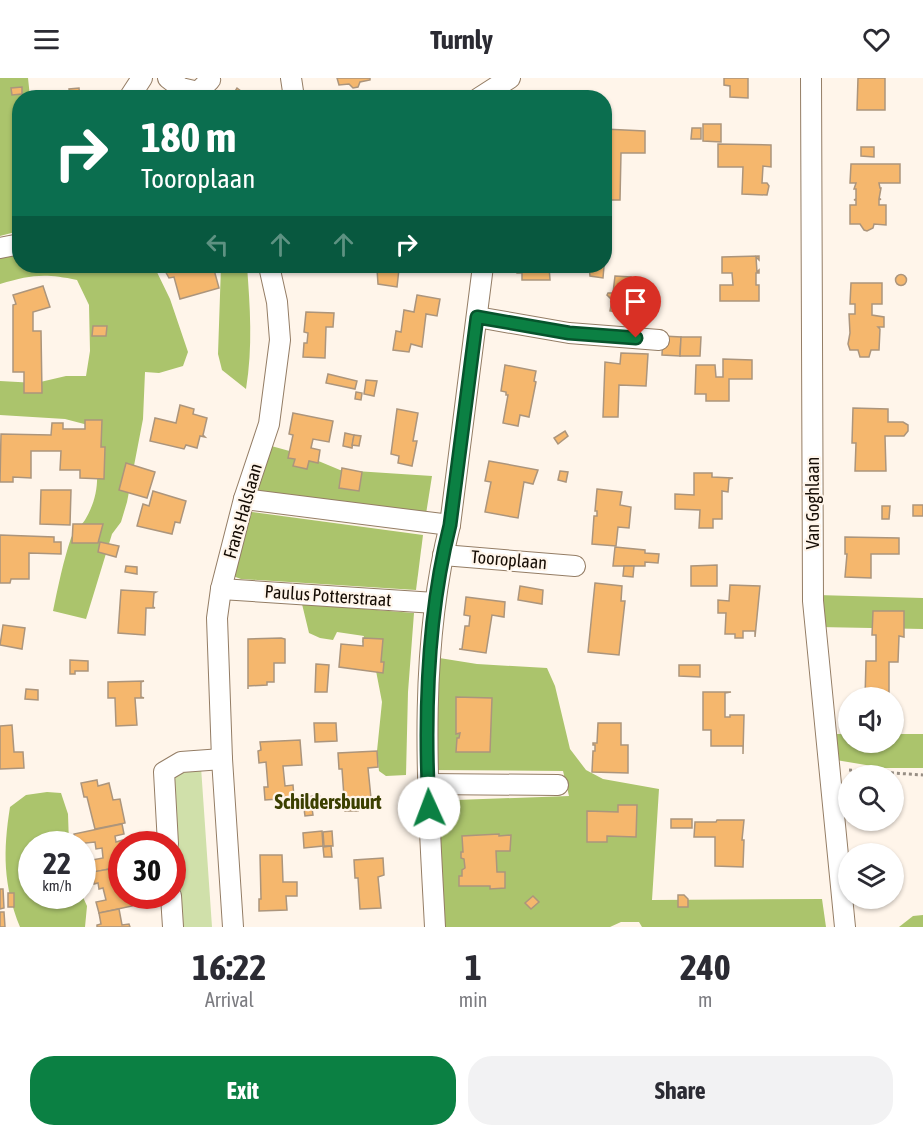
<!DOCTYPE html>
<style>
body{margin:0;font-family:"Asap Condensed",sans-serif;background:#f2f2f3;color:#2b2b33;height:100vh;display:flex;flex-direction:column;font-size:22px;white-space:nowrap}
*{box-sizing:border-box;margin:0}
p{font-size:20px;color:#7c7c81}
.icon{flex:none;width:33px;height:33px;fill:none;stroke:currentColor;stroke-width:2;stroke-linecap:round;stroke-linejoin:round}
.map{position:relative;height:849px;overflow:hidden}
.sheet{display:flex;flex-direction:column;background:#fff;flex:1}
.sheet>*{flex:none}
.guide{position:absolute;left:12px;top:12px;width:600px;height:183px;border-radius:24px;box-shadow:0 2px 4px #0004;background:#0b6e4f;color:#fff;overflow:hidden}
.tools{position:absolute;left:838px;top:609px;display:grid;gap:12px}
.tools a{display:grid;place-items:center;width:66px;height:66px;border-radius:50%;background:#fff;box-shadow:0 2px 4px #0004;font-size:30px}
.speed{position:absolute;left:18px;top:753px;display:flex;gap:12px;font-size:30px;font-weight:700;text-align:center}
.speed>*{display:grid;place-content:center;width:78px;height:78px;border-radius:50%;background:#fff;box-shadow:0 2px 4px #0004;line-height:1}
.speed small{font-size:15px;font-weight:400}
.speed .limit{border:9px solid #d22;background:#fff;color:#111}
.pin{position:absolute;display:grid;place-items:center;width:51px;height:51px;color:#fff;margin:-62px -26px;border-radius:50% 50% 50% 0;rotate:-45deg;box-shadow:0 0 6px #0007}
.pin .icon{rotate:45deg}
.me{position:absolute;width:66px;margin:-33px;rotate:358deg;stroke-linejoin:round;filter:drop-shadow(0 0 4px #0008)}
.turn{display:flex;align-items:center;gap:21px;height:126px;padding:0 30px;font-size:27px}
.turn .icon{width:78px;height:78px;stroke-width:2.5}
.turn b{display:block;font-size:42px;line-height:51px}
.lanes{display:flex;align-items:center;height:57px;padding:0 30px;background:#0003;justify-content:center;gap:30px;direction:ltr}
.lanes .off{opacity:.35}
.eta{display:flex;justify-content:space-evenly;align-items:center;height:102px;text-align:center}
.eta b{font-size:36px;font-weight:700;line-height:42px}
.cta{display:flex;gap:12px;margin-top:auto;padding:12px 30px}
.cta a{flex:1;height:69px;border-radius:24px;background:#0b8043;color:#fff;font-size:24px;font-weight:700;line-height:69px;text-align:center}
.cta a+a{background:#f2f2f3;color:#2b2b33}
header{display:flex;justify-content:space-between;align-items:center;height:78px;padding:0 30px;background:#fff;font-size:27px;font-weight:700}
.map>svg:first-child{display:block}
.green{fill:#d0e0aa}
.forest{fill:#abc46c}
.building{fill:#f5b76d;stroke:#ac957c;stroke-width:1.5}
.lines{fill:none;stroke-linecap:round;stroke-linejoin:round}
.street-casing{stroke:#947d65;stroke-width:22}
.path{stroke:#978e84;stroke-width:3;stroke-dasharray:3 3;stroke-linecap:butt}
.street{stroke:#fff;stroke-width:20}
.route-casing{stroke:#07532c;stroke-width:15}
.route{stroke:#0b8043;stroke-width:10}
.labels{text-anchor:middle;stroke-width:4.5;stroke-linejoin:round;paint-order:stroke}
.street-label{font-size:18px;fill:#160d05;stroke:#fff5ea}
.neighbourhood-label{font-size:20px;font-weight:bold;fill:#3b3f00;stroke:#fff5ea}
</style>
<header><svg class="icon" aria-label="menu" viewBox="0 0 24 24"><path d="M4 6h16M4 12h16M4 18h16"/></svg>Turnly<svg class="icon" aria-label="heart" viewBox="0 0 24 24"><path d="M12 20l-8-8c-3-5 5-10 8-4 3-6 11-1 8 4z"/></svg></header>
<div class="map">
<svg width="923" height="849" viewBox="0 0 923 849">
<rect width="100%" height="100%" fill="#fff5ea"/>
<polygon class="green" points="201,689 212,849 173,849 172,766 169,690"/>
<g class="forest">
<polygon points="0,0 28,0 30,19 20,20 19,153 0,158"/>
<path d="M19 175 20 188H154L170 221 188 274 183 288 159 295 145 294 143 341 127 424 121 444 112 456 86 541 53 533C58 509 63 484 71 460 74 453 81 448 85 442 105 408 96 382 88 347L65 341 0 337V303L36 305 66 298H86L90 273 89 227 77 202C44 195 31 197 0 206V180Z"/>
<path d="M221 188H247C250 229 253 269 246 311L222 292 218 276Z"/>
<polygon points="264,366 304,377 340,392 432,398 426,436 253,412"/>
<polygon points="244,433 423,457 416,512 241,501 230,497"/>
<polygon points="817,517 923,520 923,551 819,549"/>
<polygon points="302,526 414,535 408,614 406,697 386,698 379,693 377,673 382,624 372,572 362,564 364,558 337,554 333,562 320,560 309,555"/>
<polygon points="433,579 477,586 547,590 555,608 570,671 586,692 603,701 659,711 652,822 822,821 826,849 642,849 639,844 621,844 610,849 433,849 429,723 569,718 563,693 429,692"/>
<polygon points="827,656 849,656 849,664 894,664 894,656 923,656 923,690 884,690 830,681"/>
<path d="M47 714 61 715 68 736 69 766H32V818L82 817 87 828 85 849H20C3 807 3 773 10 729L26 717Z"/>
<polygon points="923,837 923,849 899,849 913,838"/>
</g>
<g class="building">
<polygon points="337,0 370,0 370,2 360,4 358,9 353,10 349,6 339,7"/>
<polygon points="724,0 748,0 748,20 730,19 730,8 724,7"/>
<polygon points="858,0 885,0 885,32 857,32"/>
<polygon points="22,9 22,16 12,17 11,10"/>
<polygon points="79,10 80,20 63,20 70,19 69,11"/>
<polygon points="237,10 250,20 221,20 234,15"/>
<polygon points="703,46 721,46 721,64 703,63"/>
<polygon points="692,50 701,50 701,61 691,61"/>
<polygon points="604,51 645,53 645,75 621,75 620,122 604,122"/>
<polygon points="718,66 771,67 771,89 763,88 762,105 767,105 769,108 767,117 742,116 743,89 718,89"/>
<polygon points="861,69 874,69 874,79 861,78"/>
<polygon points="851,86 900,86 900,105 879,105 880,110 881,110 879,121 881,121 879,122 879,127 886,127 886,147 874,146 873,150 867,153 864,152 860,146 850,146 850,127 856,127 856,122 854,122 856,121 856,111 854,111 856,105 850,105"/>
<polygon points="759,178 759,182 756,179 757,194 759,192 759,195 756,195 756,207 759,207 759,223 720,223 720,207 733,207 732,195 722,195 722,179"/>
<polygon points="166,188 213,188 219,210 180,221 174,199 169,200 164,191 163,189"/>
<polygon points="516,188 549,188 550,202 522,202 522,195 517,195"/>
<polygon points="589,188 604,188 603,200 590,198"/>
<polygon points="377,191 399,191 397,209 378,206"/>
<circle cx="901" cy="202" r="5.5"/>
<polygon points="615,198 631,199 628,220 644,222 642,238 610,233 612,222 607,217 608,215 613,215"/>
<polygon points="851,205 882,205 882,226 872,226 872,237 884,239 884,249 878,249 880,251 879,272 871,272 869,279 860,279 858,272 850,272 848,266 850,255 849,236 855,236 855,226 850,226"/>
<polygon points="43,208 50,229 33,234 33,253 41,253 42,315 24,315 24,294 13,294 13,227 16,226 13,217"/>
<polygon points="417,217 440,221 437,238 426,236 422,269 411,266 409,274 393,272 396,253 401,254 404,232 414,234"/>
<polygon points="306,234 334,235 333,249 326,249 325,280 303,279 304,265 307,265 308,255 304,254"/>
<polygon points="93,248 107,248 106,258 92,258"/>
<polygon points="663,258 681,259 680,278 662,277"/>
<polygon points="681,259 701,259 700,278 680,278"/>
<polygon points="621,275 648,276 646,308 619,307 618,339 603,339 605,284 620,286"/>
<polygon points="723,281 752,282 752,301 729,301 729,323 706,323 706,316 695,316 696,287 715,287 716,299 723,299"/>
<polygon points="505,287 536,293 534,303 536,304 529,339 520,337 518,348 503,345 508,317 506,317 506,314 501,313"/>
<polygon points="328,296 357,303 355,311 326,305"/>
<polygon points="366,302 377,303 374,318 364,316"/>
<polygon points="356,314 362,315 361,322 355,321"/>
<polygon points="180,327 194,331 193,336 207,340 203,357 205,359 200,358 197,370 186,367 184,371 150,363 155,340 176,345"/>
<polygon points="853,330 888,331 888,344 903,344 908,347 908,353 904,358 885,358 886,393 855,393 856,365 852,365"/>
<polygon points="397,331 418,335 413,363 417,363 412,388 398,385 399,378 391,376"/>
<polygon points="293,335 333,343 329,364 313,361 311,370 320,372 318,385 309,383 307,391 293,388 295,381 288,380 293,357 289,356"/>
<polygon points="85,342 102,342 101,369 105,369 104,401 80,400 80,392 60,392 61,373 31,373 31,400 13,399 13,404 0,404 1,356 51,357 52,345 63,345 63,351 85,351"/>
<polygon points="565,353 568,358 558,366 554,360"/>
<polygon points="345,355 354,357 352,370 343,368"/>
<polygon points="354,357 361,358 359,368 352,367"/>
<polygon points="489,383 538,392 533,406 524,404 518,440 485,434 491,404 485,403"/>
<polygon points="126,385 155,394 147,420 119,412"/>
<polygon points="342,390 362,394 359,413 339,410"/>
<polygon points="560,393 568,394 566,404 558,402"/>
<polygon points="694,395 712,395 712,399 733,400 729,401 728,414 722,413 722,441 713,441 713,450 699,450 700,432 675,431 675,416 694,417"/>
<polygon points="597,411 622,414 620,427 631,429 629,450 618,449 616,468 592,466 594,438 597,438 597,433 595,433"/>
<polygon points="41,412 71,412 70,447 40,446"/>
<polygon points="153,413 186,423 180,445 175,444 172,456 137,448 143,426 149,428"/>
<rect x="913" y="427" width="10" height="11"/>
<polygon points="882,428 890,428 889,441 882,441"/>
<polygon points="73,446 103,446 98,465 72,465"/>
<polygon points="0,457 54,459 54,464 61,464 61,476 29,475 29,501 11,501 10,505 0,505"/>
<polygon points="845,459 899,460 899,476 871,476 871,500 845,499 847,476 845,476"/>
<polygon points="100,464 119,468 116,479 98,474"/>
<polygon points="615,469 645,472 645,475 659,476 658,485 645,484 645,488 613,488"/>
<polygon points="717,487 717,508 691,508 691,488"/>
<polygon points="126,488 137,489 137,496 125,494"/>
<polygon points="624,488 634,488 633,499 623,498"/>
<polygon points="595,505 622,508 621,523 625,523 619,577 588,574"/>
<polygon points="730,507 760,508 755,559 755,553 743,553 743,560 735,560 735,556 725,556 726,535 718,535 718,522 729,523"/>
<polygon points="520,508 543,512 542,526 518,522"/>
<polygon points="121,512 156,514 154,515 153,529 155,530 146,530 145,557 118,555"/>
<polygon points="466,519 505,524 504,539 492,537 486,575 459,571 462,571 465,548 469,548 470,538 464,537"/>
<polygon points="873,533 904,533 904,559 899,558 898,584 889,584 889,620 865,620 866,583 876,583 876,557 872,557"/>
<polygon points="3,547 25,550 22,571 0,567"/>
<polygon points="281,560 285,561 285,585 274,585 274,604 267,604 267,607 248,608 248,611 248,561"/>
<polygon points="363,560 383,561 381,584 384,584 383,595 339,589 341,566 363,568"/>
<polygon points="70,582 88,583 88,593 75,593 75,596 70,596"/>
<polygon points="316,586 329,587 327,614 315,614"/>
<polygon points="679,587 700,587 700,599 679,598"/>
<polygon points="144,603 141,604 141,619 144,620 135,620 137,647 116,648 115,620 108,620 108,604"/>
<polygon points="26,611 38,612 38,622 25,621"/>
<polygon points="703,614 731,614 725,615 725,639 730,639 730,637 744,637 743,676 743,668 711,668 711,652 703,652"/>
<polygon points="456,619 492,620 490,674 456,674 457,660 459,660 460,655 456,656"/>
<polygon points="314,645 336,645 337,663 315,664"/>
<polygon points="598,645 621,645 621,667 628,667 628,695 592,694 593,673 595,673 595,667 593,667 593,665 597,665"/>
<polygon points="12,647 14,674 23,674 24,690 0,691 0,648"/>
<polygon points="300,662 302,687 283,688 285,708 293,707 294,720 265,722 264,709 268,709 266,684 259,685 258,673 261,672 260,664"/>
<polygon points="377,673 378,689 368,690 371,720 358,721 358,733 345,733 342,691 339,691 338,675"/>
<polygon points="97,702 98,708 109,705 113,722 120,721 125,745 95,751 87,719 84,719 81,705"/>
<polygon points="320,718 320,727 299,729 298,719"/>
<polygon points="618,727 637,727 636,759 607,758 607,764 587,764 587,733 618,734"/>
<polygon points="312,730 313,737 305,738 304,731"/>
<rect x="671" y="741" width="21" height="9"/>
<polygon points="717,742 744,742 742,762 744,762 743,789 715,788 715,759 694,759 695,744 716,744"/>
<polygon points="122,746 124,756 115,758 116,764 123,762 124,766 122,766 122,788 95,794 92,782 103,780 102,770 96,771 95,764 76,766 74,756"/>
<polygon points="322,753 323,768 304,770 303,755"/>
<polygon points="332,753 333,768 324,768 323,754"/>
<polygon points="499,756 499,758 511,757 510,773 496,773 497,794 505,794 505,810 490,811 490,808 459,808 459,798 462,798 462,792 465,790 464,781 461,780 461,774 463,774 462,758"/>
<polygon points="331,768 332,779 324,779 323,769"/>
<polygon points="260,777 282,777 283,804 297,804 297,818 286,818 287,832 259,833 259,821 261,821"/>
<polygon points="383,780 384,797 378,799 381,830 360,831 358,800 355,800 354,782"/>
<polygon points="116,790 119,806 122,805 122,818 130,818 132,828 99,835 96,824 106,822 103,810 99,811 98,805 94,806 92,794"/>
<polygon points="0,811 3,811 4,830 0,831"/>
<rect x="8" y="815" width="6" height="14"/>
<polygon points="678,817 684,817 688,821 688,829 678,829"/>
<polygon points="533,818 539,824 531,831 525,825"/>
<polygon points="119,831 122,847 129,846 130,849 97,849 97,847 101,846 99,835"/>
<polygon points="0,834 4,834 5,849 0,849"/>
</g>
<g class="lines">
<defs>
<g id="street">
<polyline points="168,0 181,10 198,14 210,2 209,0"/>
<polyline points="291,0 294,20"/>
<polyline points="811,0 813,523 845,849"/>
<polyline points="129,20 142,0"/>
<polyline points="479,20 510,0"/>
<polyline points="0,170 20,166"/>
<polyline points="477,239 569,255 659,262"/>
<polyline points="244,421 450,447"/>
<polyline points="443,477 575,488"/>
<polyline points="221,511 435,525"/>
<polyline points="427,706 558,707"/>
<polyline points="168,766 164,694 181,684 222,681"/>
<polyline points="171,818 173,849"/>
<polyline points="233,849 222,681 217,540 221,511 244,421 269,346 280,262 277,224 269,188"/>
<path d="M435 849C428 715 417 578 450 447L483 188"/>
</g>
</defs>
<use href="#street" class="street-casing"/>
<polyline class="path" points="849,692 923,697"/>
<use href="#street" class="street"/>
</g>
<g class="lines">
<defs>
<path id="route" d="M429 730C424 636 427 538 450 447L477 239 569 255 636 260"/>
</defs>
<use href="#route" class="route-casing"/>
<use href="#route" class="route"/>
</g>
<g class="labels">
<g class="street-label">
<text transform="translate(813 425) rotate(-90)" y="6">Van Goghlaan</text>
<text transform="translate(243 433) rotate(-74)" y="6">Frans Halslaan</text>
<text transform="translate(509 482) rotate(5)" y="6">Tooroplaan</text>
<text transform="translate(328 518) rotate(4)" y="6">Paulus Potterstraat</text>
</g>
<g class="neighbourhood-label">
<text x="328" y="731">Schildersbuurt</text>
</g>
</g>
</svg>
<div class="tools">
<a><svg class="icon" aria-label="sound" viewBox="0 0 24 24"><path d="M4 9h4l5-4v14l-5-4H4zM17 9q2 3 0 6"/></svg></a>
<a><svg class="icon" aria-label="search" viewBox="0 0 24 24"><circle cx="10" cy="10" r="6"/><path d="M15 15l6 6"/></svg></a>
<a><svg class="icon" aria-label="layers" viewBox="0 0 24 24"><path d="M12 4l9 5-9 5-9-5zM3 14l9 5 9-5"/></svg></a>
</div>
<div class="speed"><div>22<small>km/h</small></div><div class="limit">30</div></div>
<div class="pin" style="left:636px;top:260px;background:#d93025"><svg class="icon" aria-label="arrive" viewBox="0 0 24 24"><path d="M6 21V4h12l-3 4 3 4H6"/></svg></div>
<svg class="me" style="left:429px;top:730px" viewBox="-20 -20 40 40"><circle r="19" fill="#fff"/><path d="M0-13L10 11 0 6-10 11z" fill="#0b8043"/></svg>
<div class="guide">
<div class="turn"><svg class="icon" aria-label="right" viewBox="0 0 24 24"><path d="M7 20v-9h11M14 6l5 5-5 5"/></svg><div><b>180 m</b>Tooroplaan</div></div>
<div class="lanes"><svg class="icon off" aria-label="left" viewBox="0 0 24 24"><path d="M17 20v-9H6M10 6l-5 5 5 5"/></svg><svg class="icon off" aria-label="ahead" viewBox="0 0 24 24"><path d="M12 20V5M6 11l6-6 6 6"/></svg><svg class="icon off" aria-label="ahead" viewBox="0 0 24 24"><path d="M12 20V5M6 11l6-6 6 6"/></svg><svg class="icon" aria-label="right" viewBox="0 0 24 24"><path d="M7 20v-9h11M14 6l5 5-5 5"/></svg></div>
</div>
</div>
<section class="sheet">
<div class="eta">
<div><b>16:22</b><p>Arrival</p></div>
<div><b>1</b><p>min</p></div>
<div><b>240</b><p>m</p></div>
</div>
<div class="cta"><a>Exit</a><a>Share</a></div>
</section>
